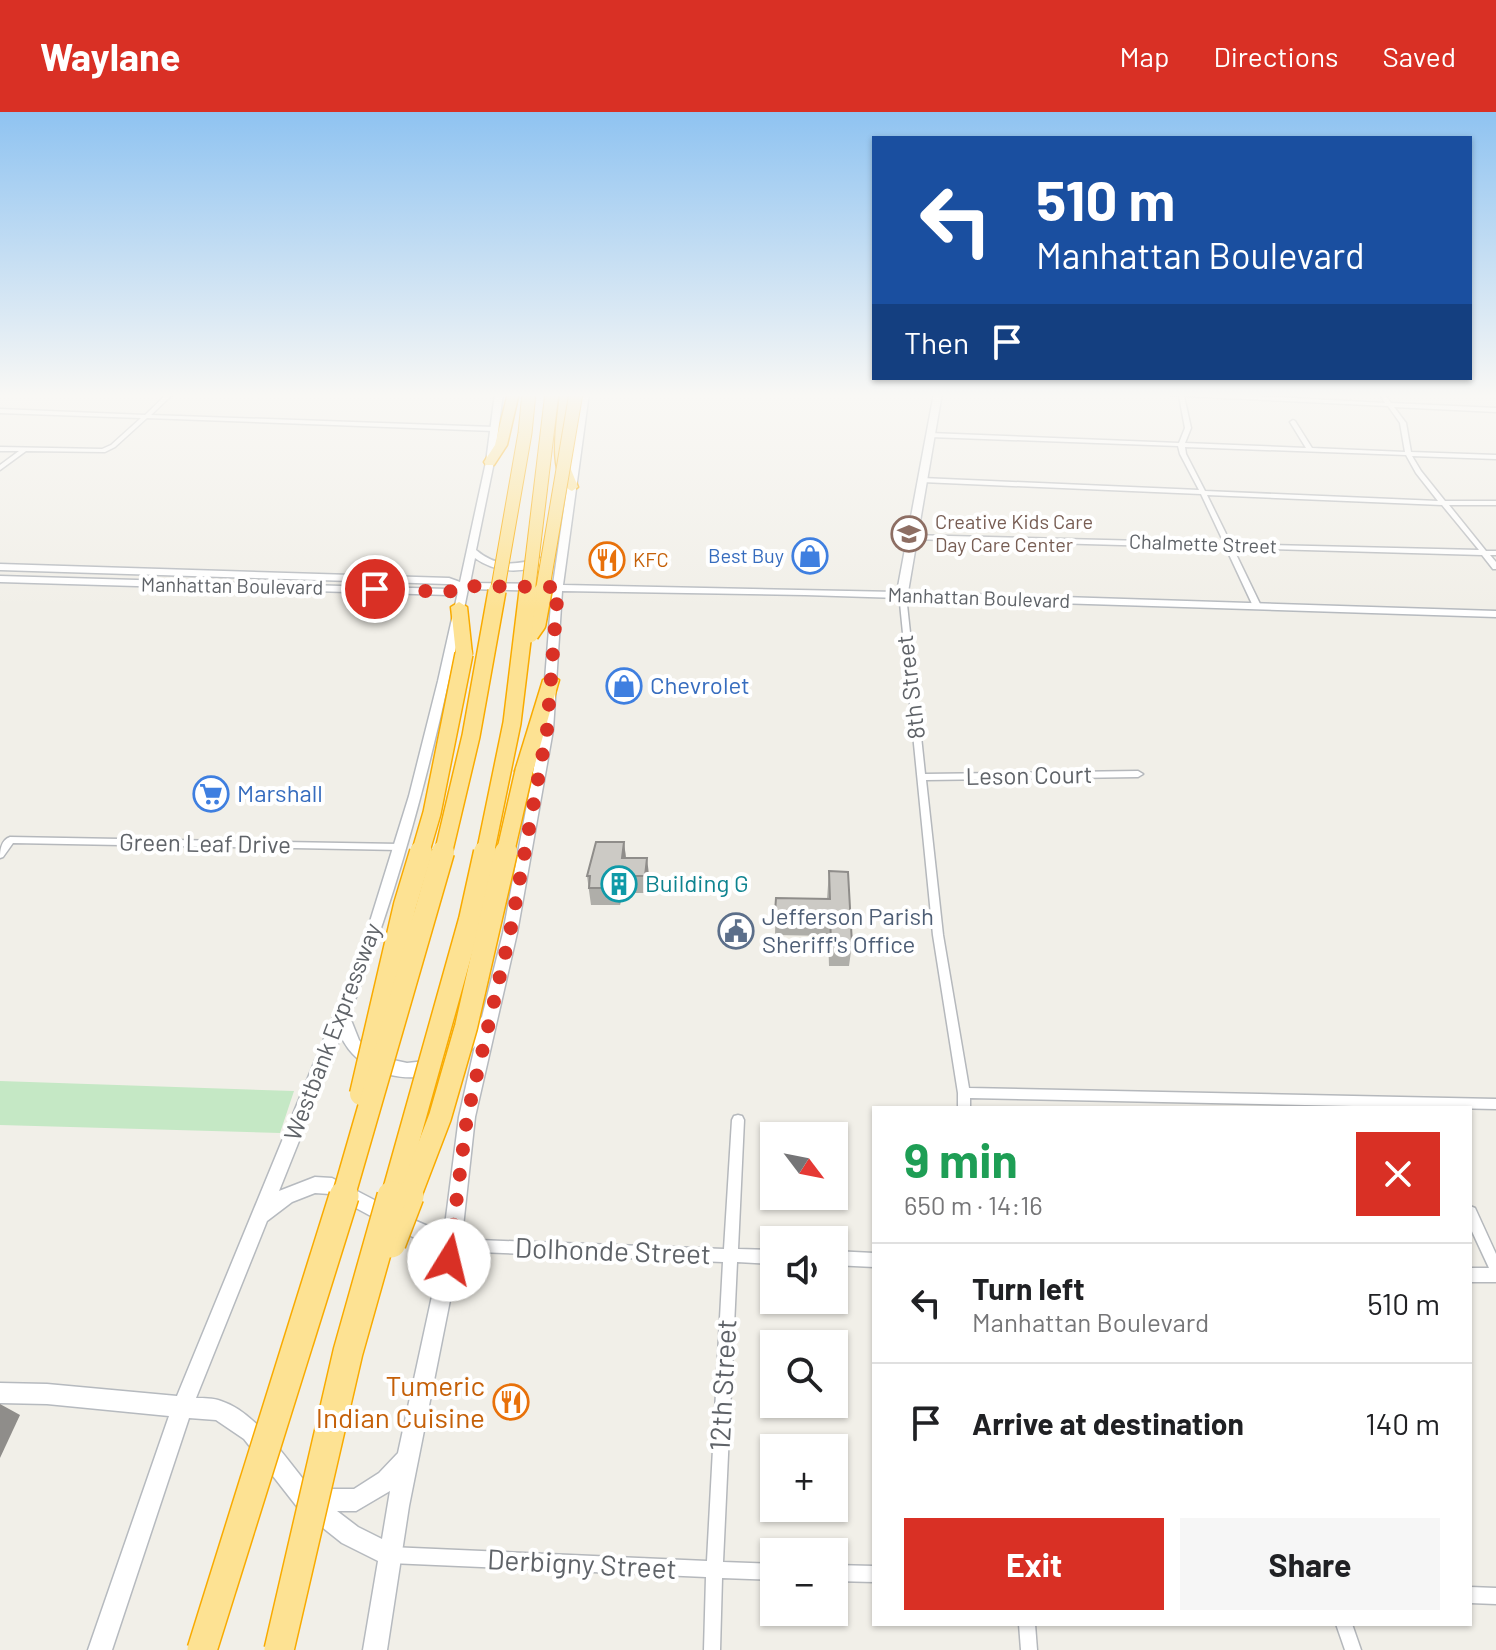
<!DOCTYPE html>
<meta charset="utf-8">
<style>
body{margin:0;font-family:Barlow,sans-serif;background:#f6f6f6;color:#202124;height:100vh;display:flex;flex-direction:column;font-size:30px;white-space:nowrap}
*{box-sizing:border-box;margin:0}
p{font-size:26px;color:#757577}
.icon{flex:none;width:44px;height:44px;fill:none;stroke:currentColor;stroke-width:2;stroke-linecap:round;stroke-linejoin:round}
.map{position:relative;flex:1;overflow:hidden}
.details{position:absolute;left:872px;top:994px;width:600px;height:520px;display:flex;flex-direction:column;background:#fff;border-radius:0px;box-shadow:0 2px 6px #0004}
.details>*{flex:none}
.guide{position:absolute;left:872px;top:24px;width:600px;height:244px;border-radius:0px;box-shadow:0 2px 6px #0004;background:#1a4fa0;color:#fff;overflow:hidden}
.needle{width:52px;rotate:122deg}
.controls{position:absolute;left:760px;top:1010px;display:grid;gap:16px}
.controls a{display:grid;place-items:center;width:88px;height:88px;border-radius:0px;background:#fff;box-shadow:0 2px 6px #0004;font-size:40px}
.pin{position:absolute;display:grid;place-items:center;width:68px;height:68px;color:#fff;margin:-34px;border:4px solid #fff;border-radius:50%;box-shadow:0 2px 8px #0007}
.me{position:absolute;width:88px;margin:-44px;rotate:9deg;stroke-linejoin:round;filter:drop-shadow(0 0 6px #0008)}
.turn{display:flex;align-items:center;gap:28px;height:168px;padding:0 32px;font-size:36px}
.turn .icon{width:104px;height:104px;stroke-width:2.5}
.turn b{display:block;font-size:56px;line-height:68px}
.then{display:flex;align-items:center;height:76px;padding:0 32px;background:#0003;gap:16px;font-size:30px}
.round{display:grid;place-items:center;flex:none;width:84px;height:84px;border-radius:0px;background:#f6f6f6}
.headline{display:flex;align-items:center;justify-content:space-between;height:136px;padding:0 32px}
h1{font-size:48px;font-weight:700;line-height:60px;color:#1e9e55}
.action{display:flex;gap:16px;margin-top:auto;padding:16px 32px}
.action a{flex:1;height:92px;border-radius:0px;background:#d93025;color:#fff;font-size:32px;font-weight:700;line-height:92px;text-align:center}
.action a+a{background:#f6f6f6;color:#202124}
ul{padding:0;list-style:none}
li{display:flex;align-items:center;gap:24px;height:120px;padding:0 32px;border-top:2px solid #e0e0e0}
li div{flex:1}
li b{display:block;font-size:30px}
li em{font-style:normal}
header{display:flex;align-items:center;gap:48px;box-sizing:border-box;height:112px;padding:0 40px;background:#d93025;color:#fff}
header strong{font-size:38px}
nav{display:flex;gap:44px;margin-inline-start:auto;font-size:28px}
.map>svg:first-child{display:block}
.green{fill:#c5e8c5}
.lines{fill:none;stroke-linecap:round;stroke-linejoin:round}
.street-casing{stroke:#b5b8bc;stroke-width:3}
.secondary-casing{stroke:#b6babf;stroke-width:3}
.highway-casing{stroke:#f9ab00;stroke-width:3}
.street{fill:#fff;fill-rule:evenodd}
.secondary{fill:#fff;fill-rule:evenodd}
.highway{fill:#fde293;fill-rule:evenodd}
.highway-bridge-far3-casing{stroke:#f9ab00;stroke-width:15;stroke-linecap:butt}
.highway-bridge-far2-casing{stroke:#f9ab00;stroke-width:20;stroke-linecap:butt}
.highway-bridge-far1-casing{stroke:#f9ab00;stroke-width:25;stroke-linecap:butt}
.highway-bridge-casing{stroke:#f9ab00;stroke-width:32;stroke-linecap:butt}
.highway-bridge-far3{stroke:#fde293;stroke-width:13}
.highway-bridge-far2{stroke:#fde293;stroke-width:17}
.highway-bridge-far1{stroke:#fde293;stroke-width:22}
.highway-bridge{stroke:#fde293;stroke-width:29}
.wall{fill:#afaea9}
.shaded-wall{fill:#8f8d8a}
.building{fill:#cccac5;stroke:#8f8d8a;stroke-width:2}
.route{stroke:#d93025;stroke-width:14;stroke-dasharray:0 25.2}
.labels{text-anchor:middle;stroke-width:8;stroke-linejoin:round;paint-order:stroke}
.far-education-label{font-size:20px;fill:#785e54;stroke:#fff;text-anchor:start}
.far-street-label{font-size:20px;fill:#5f6368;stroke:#fff}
.far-shop-label{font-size:20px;fill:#366cbe;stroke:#fff;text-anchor:end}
.far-food-label{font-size:20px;fill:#c56008;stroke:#fff;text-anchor:start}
.shop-label{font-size:24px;fill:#366cbe;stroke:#fff;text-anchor:start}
.street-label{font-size:24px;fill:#5f6368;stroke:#fff}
.culture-label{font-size:24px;fill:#0d838f;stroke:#fff;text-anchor:start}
.service-label{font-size:24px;fill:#4e5e75;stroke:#fff;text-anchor:start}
.near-street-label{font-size:28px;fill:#5f6368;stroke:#fff}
.near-food-label{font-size:28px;fill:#c56008;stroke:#fff;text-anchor:end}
</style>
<header>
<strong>Waylane</strong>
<nav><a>Map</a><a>Directions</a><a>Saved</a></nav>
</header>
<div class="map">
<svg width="1496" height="1538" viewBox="0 0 1496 1538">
<rect width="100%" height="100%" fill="#f1efe8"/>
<polygon class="green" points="0,969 294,979 280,1021 0,1013"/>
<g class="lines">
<defs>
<g id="street">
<polygon points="168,281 174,281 151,303 494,315 497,317 494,319 147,306 115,335 105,340 26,339 0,358 0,353 19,339 0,339 0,335 102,337 111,333 141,306 0,301 0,297 145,303"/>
<path d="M1155 281H1200L1385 291 1379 281H1384L1391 291 1496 296V300L1394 295 1406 311 1411 340 1496 343V347L1412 344 1421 359 1445 389H1496V393H1449L1486 439H1496V443H1490L1496 450V457H1493L1482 443 1233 436 1261 494 1257 496 1253 494 1226 436 911 427 908 425 911 423 1224 431 1201 382 922 370 919 368 922 366 1199 378 1180 342 1178 334 930 325 927 323 930 321 1179 331 1185 316 1179 284ZM1184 284 1388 294 1400 311 1405 340 1312 336 1295 309 1293 308 1290 310 1306 336 1185 331 1191 316ZM1185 335 1406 343 1416 361 1438 389 1205 379 1186 342ZM1207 383 1442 393 1479 438 1231 432Z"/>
<polygon points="899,481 902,481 906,483 925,662 1138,659 1143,662 1138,665 926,668 943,823 969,976 1496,987 1496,997 970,986 970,996 958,996 958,981 933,823"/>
<path d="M10 725 400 732 405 735 400 738 13 731 3 745 0 746C0 738 1 728 10 725Z"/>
<polygon points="738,1003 742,1004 744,1008 738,1137 774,1138 774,1152 737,1150 723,1450 774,1452 774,1468 722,1466 720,1538 704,1538 706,1465 390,1451 384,1449 382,1443 384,1437 390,1435 707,1449 723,1150 452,1139 447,1138 445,1133 447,1128 452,1127 724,1137 732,1008 734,1004"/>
<polygon points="1470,1094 1475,1096 1496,1142 1496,1170 1470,1170 1470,1156 1489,1156 1470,1115"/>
<polygon points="834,1139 874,1141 874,1155 834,1153"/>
<polygon points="834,1453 874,1454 874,1470 834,1469"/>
<polygon points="1470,1475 1496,1476 1496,1492 1470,1491"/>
<polygon points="1019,1512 1035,1512 1037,1538 1021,1538"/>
<polygon points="1336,1512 1352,1512 1361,1538 1345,1538"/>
</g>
<path id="secondary" d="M495 281H503L494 350 476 438C497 456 516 453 541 446L546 449C524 463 496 461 475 446L470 471 553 472 581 281H589L563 473 897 480 934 281H942L908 480 1496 499V505L805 483 562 479 553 618 517 821 475 1005 461 1133 409 1394 387 1538H363L378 1449 342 1431 298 1396 244 1327 216 1308 189 1306 112 1538H88L169 1304 47 1292 0 1291V1271L47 1272 177 1284 363 832 409 684 438 569 458 480 449 483 0 470V464L447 477 453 474 448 472 0 458V452L449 466 460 470 486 350ZM468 477 552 479 541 618 503 821 482 905 455 934 435 948 407 951 384 946 366 936 359 928 349 903C404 766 439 622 468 477ZM341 924C357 962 409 975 446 958 457 953 467 943 475 934L459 1005 444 1121 407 1105 332 1066 315 1065 279 1079ZM315 1081 330 1082 395 1117 442 1138 398 1341 379 1361 354 1377H311C288 1349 256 1300 221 1289 214 1286 204 1286 196 1286L267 1109 292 1090ZM390 1379 382 1427 358 1415 337 1399H356Z"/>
<g id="highway">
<polygon points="508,281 519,281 507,333 494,353 486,353 484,350 495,333"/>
<path d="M560 281H572L566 345 578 375 572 379C545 366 558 306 560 281Z"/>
<polygon points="459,490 467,495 472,542 464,547 456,542 451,495"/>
<polygon points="551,563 559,568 533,659 530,663 518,663 515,659 543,568"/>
</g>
</defs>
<use href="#street" class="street-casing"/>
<use href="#secondary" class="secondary-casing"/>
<use href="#highway" class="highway-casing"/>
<use href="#street" class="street"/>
<use href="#secondary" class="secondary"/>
<use href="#highway" class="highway"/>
<defs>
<g id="highway-bridge-far3">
<polyline points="497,481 525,321 529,281"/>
<polyline points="528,481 552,281"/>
<polyline points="542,481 576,281"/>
</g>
<g id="highway-bridge-far2">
<polyline points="530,522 537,512 543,479"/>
<polyline points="420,742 432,701 464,542"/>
<polyline points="443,742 471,624 497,479"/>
<polyline points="485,742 512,611 528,479"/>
<polyline points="505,742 524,659"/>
</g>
<g id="highway-bridge-far1">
<polyline points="361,982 405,793 421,740"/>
<polyline points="343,1086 443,740"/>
<polyline points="392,1086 470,808 485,740"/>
<polyline points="409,1086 440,1005 466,915 506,740"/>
</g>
<g id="highway-bridge">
<polyline points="391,1131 409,1084"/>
<polyline points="202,1538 344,1084"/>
<polyline points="279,1538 348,1240 392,1084"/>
</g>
</defs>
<use href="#highway-bridge-far3" class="highway-bridge-far3-casing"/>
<use href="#highway-bridge-far2" class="highway-bridge-far2-casing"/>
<use href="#highway-bridge-far1" class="highway-bridge-far1-casing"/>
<use href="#highway-bridge" class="highway-bridge-casing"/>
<use href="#highway-bridge-far3" class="highway-bridge-far3"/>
<use href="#highway-bridge-far2" class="highway-bridge-far2"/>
<use href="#highway-bridge-far1" class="highway-bridge-far1"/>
<use href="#highway-bridge" class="highway-bridge"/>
</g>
<g class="wall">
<polygon points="624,730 626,746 649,763 647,781 622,781 620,793 591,793 587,764"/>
<polygon points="829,759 852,832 849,854 829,854 828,824 775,823 776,786 827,787"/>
</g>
<g class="shaded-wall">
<polygon points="624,730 626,747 622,746"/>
<polygon points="647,746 649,763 647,781 645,764"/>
<polygon points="620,764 622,781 620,793 618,776"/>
<polygon points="0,1292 20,1303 0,1346"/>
</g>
<g class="building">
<polygon points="596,730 624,730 622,746 647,746 645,764 620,764 618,776 589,776 590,764 587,764"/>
<polygon points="829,759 848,760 852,832 831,832 830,801 775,800 776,786 830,787"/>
</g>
<linearGradient id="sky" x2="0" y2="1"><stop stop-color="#8fc3f1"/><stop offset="0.57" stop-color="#f9f8f5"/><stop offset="1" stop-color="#f9f8f5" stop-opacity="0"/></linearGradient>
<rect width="1496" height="497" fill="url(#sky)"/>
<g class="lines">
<polyline class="route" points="375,477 449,480 462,474 558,475 547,618 510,821 467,1005 449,1148"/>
</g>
<defs>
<symbol id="school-ring" viewBox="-11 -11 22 22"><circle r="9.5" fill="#fff" stroke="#8d6e63" stroke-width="1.5"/><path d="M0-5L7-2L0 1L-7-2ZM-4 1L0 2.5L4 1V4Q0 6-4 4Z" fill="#8d6e63"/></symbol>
<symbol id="shop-ring" viewBox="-11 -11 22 22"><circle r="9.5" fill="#fff" stroke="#3f7fe0" stroke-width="1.5"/><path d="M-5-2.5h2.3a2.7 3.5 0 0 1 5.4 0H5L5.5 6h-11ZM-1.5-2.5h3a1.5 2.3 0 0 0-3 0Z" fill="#3f7fe0"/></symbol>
<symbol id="restaurant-ring" viewBox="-11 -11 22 22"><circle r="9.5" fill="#fff" stroke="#e8710a" stroke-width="1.5"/><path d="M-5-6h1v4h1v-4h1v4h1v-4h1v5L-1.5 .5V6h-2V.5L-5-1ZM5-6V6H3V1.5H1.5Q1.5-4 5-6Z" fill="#e8710a"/></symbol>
<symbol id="supermarket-ring" viewBox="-11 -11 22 22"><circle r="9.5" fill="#fff" stroke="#3f7fe0" stroke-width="1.5"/><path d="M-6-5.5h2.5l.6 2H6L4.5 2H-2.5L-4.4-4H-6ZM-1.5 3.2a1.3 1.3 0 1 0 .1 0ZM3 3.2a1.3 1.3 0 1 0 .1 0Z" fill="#3f7fe0"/></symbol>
<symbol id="building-ring" viewBox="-11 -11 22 22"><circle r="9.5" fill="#fff" stroke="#0f9aa8" stroke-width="1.5"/><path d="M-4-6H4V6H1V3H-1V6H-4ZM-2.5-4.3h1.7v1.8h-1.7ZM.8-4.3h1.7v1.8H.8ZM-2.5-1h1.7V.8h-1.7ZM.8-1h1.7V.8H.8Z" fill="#0f9aa8"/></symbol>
<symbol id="civic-ring" viewBox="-11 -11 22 22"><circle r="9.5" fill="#fff" stroke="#5c6f8a" stroke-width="1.5"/><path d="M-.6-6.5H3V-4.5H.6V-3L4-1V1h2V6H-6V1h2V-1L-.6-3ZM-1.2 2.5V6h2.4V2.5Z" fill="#5c6f8a"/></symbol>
</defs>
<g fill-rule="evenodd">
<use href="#school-ring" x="889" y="402" width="40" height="40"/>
<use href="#shop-ring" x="790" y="424" width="40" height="40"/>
<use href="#restaurant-ring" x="587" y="428" width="40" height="40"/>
<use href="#shop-ring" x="604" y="554" width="40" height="40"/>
<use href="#supermarket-ring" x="191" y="662" width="40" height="40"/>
<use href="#building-ring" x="599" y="752" width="40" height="40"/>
<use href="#civic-ring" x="716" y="799" width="40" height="40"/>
<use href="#restaurant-ring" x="491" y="1270" width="40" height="40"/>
</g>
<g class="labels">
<g class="far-education-label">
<text x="935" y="417">Creative Kids Care<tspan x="935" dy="23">Day Care Center</tspan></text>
</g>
<g class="far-street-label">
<text transform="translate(1203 432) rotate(2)" y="7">Chalmette Street</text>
<text transform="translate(232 474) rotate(1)" y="7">Manhattan Boulevard</text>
<text transform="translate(979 486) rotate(2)" y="7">Manhattan Boulevard</text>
</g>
<g class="far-shop-label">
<text x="784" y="451">Best Buy</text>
</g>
<g class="far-food-label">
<text x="633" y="455">KFC</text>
</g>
<g class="shop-label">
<text x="650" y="582">Chevrolet</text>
<text x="237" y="690">Marshall</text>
</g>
<g class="street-label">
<text transform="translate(911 575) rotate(-97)" y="8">8th Street</text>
<text transform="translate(1029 664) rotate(-1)" y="8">Leson Court</text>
<text transform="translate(205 732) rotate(1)" y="8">Green Leaf Drive</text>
<text transform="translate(333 920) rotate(-69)" y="8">Westbank Expressway</text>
</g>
<g class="culture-label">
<text x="645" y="780">Building G</text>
</g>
<g class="service-label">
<text x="762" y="813">Jefferson Parish<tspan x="762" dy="28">Sheriff's Office</tspan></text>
</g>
<g class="near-street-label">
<text transform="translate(613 1139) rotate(2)" y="10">Dolhonde Street</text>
<text transform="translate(723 1273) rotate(-87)" y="10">12th Street</text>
<text transform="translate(582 1452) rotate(3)" y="10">Derbigny Street</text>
</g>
<g class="near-food-label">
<text x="485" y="1284">Tumeric<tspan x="485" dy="32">Indian Cuisine</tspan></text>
</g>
</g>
</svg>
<div class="controls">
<a><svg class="needle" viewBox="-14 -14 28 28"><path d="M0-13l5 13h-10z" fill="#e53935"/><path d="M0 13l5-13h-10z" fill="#757577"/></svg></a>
<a><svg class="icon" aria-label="sound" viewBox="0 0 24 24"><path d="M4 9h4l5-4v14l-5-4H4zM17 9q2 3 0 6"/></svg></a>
<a><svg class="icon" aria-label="search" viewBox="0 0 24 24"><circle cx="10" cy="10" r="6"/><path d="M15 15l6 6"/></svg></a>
<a>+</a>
<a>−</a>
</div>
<div class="pin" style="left:375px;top:477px;background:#d93025"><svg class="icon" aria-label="arrive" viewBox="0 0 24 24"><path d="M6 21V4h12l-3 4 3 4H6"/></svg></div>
<svg class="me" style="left:449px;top:1148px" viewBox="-20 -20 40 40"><circle r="19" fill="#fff"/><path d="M0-13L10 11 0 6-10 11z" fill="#d93025"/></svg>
<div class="guide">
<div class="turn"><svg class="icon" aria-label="left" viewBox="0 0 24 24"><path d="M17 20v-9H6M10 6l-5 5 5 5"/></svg><div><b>510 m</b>Manhattan Boulevard</div></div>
<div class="then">Then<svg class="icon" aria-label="arrive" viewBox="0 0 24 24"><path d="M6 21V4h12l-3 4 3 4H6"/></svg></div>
</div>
<section class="details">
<div class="headline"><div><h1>9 min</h1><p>650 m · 14:16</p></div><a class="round" style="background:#d93025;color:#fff"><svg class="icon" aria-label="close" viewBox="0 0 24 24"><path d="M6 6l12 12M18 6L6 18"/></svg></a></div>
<ul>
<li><svg class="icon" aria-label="left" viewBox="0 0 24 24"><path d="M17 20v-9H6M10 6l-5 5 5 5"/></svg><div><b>Turn left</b><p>Manhattan Boulevard</p></div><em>510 m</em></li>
<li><svg class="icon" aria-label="arrive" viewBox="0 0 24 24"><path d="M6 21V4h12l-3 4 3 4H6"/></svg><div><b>Arrive at destination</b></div><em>140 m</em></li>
</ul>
<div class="action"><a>Exit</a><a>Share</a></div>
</section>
</div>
